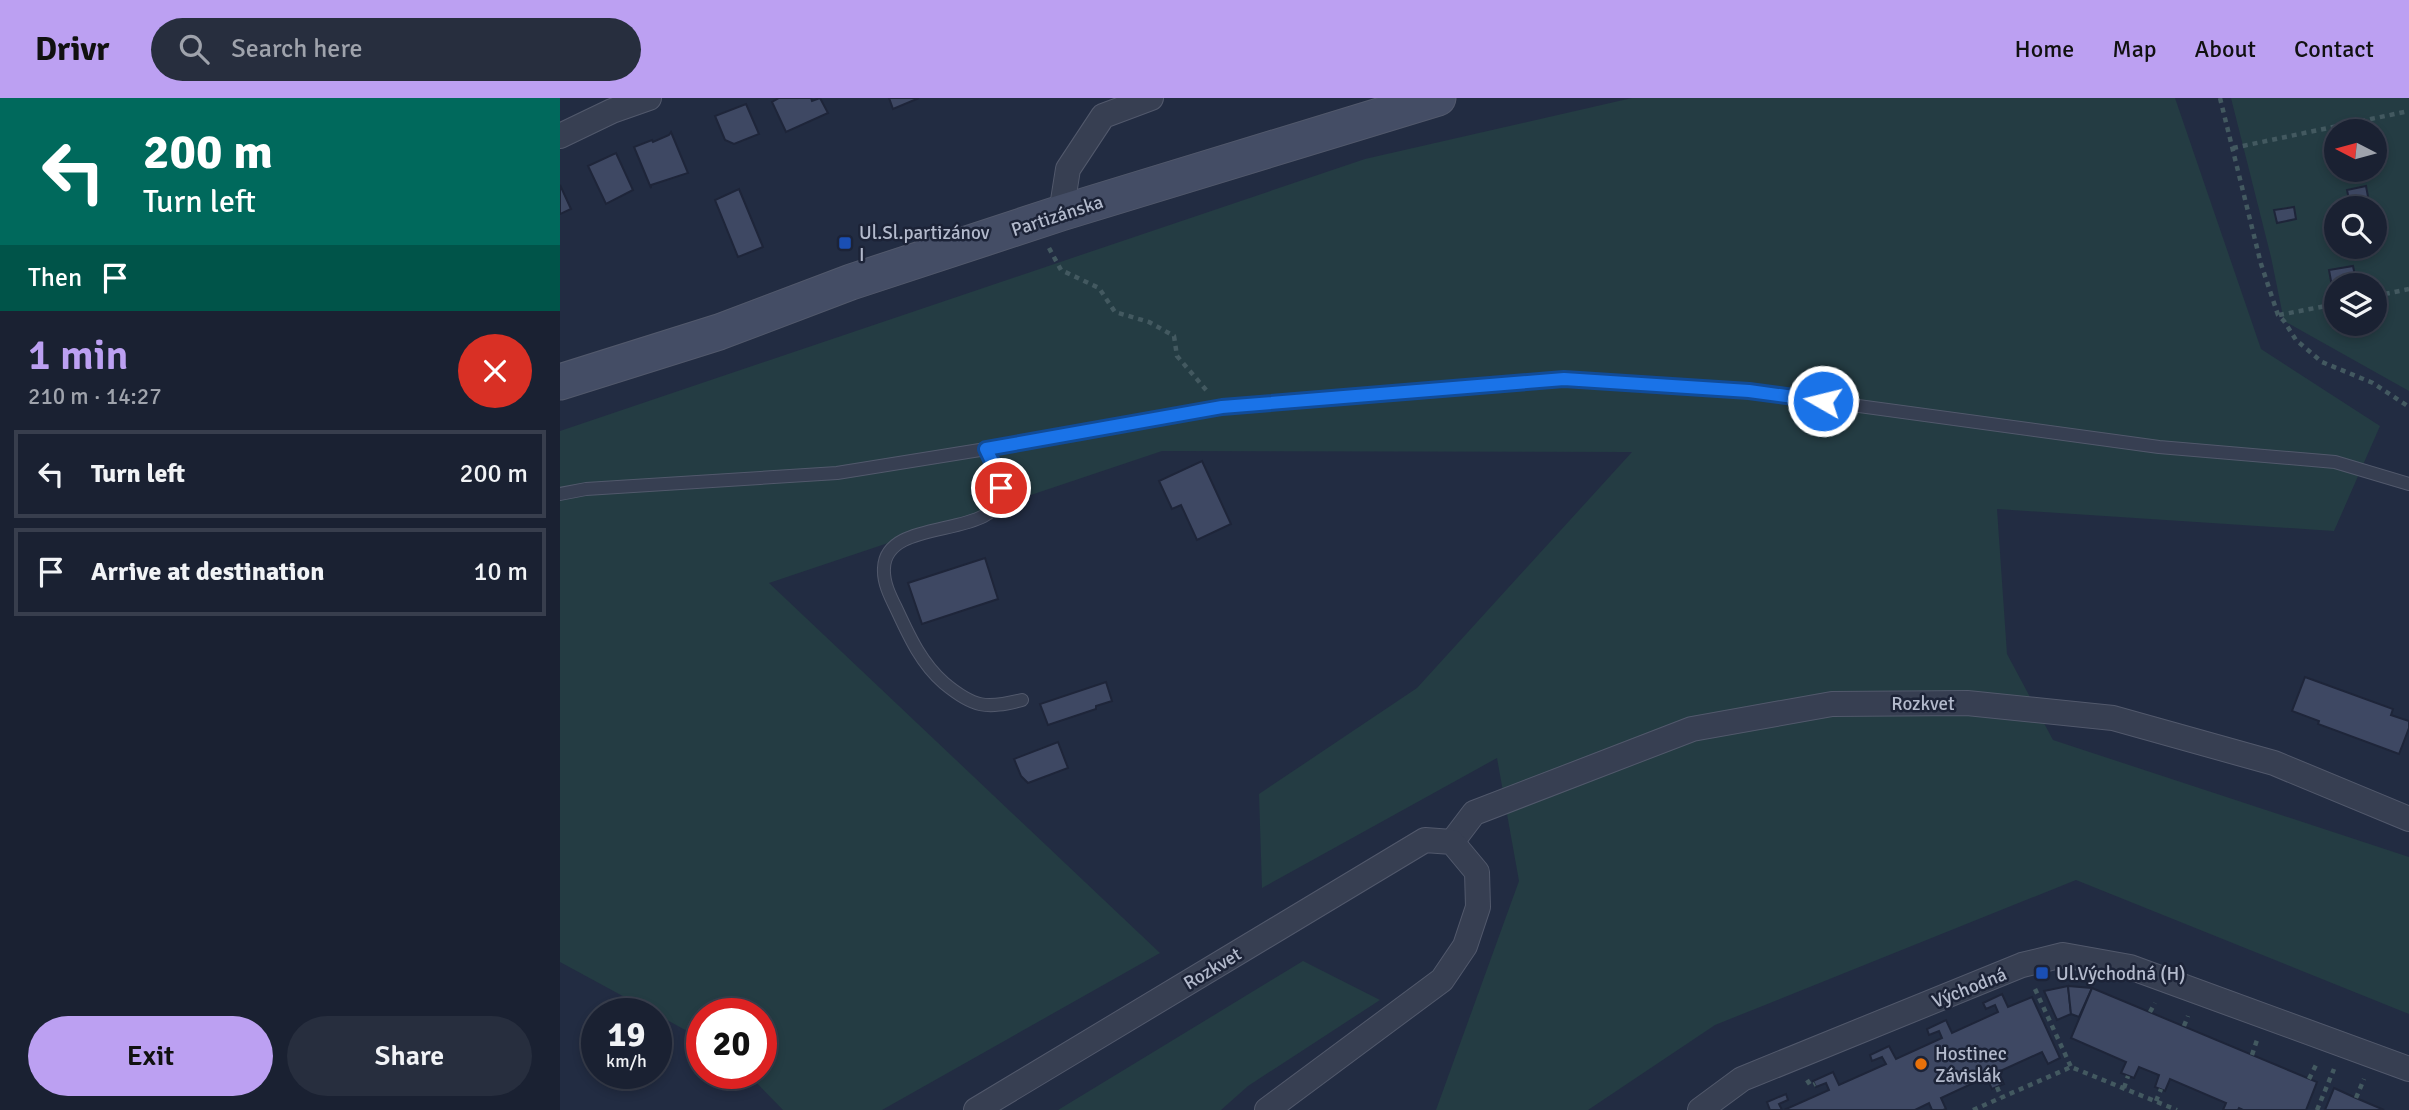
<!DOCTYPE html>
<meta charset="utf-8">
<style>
body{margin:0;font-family:Signika,sans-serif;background:#272e3e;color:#f1f3f6;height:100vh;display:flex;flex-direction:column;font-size:26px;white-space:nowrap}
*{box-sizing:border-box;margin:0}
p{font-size:23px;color:#9fa3ac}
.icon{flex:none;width:38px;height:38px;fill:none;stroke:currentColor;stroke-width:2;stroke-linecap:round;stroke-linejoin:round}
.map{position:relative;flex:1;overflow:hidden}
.panel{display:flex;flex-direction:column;background:#1a2132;width:560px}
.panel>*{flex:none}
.banner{background:#00695c;color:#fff;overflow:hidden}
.needle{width:46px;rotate:276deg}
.tools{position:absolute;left:1764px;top:21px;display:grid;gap:14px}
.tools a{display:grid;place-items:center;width:63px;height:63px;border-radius:50%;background:#1a2132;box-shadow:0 4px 10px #0003,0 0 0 2px #383e4d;font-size:35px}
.speed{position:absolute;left:21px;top:900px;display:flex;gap:14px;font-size:35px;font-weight:700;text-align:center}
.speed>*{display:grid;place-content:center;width:91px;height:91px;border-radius:50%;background:#1a2132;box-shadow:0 4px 10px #0003,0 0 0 2px #383e4d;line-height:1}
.speed small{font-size:18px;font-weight:400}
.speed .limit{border:10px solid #d22;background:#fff;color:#111}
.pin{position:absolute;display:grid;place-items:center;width:60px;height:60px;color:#fff;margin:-30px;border:4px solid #fff;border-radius:50%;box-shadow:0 2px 7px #0007}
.me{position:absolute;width:77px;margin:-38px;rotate:278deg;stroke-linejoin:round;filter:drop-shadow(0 0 5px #0008)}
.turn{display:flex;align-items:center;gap:24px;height:147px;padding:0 28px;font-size:32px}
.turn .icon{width:91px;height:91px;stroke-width:2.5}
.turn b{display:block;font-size:49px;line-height:60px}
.then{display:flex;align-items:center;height:66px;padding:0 28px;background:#0003;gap:14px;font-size:26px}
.round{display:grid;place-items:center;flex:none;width:74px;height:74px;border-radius:37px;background:#272e3e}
.headline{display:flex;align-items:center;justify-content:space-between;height:119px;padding:0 28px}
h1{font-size:42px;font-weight:600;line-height:52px;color:#bca0f2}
.button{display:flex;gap:14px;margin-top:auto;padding:14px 28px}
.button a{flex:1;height:80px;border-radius:42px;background:#bca0f2;color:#111;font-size:28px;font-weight:600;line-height:80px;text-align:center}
.button a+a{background:#272e3e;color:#f1f3f6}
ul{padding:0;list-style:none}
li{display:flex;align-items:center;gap:21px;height:88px;margin:0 14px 10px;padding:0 14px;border:4px solid #383e4d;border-radius:0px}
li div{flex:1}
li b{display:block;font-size:26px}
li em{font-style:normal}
header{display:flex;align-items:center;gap:42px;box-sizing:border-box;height:98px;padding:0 35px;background:#bca0f2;color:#111}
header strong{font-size:33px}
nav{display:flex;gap:38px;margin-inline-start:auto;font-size:24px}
.search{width:490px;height:63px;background:#272e3e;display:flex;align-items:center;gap:18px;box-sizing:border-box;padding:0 24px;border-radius:38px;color:#9fa3ac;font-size:26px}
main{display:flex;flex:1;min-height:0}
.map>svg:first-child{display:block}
.green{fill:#243c43;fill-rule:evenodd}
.building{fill:#3e4863;stroke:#1e2539;stroke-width:2}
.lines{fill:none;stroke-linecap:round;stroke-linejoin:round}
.service-casing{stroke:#52596c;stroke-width:14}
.minor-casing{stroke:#52596c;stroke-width:26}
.secondary-casing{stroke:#52596c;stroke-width:37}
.path{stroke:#435960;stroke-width:4.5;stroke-dasharray:5 5;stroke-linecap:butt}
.service{stroke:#373f52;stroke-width:12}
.minor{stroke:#373f52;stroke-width:24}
.secondary{stroke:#444d65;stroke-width:35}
.route-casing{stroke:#114b97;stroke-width:18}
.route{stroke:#1a73e8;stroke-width:12}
.transit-dot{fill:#1a4fb4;stroke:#1c2337;stroke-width:2.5}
.food-dot{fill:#e8710a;stroke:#1c2337;stroke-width:2.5}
.labels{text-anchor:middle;stroke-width:5;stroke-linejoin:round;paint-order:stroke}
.street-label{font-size:19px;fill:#b3bacc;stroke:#1c2337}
.poi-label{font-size:19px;fill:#b3bacc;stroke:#1c2337;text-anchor:start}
</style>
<header>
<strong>Drivr</strong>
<div class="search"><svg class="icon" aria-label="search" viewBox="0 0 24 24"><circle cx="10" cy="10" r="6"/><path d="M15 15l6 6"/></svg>Search here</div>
<nav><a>Home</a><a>Map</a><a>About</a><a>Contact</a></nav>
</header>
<main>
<section class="panel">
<div class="banner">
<div class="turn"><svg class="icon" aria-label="left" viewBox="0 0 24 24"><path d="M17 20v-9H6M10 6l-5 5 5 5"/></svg><div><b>200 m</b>Turn left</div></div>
<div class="then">Then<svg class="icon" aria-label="arrive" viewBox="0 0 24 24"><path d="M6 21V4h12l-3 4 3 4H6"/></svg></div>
</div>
<div class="headline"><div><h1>1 min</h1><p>210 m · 14:27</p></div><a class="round" style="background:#d93025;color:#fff"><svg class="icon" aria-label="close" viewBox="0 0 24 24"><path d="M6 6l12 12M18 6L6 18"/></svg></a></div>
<ul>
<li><svg class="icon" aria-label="left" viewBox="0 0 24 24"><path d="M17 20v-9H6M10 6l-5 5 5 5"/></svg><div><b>Turn left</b></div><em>200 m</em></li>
<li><svg class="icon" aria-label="arrive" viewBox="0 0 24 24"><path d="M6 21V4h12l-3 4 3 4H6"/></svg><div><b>Arrive at destination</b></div><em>10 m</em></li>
</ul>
<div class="button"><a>Exit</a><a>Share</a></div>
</section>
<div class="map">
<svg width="1849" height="1012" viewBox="0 0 1849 1012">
<rect width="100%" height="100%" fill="#222c42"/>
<g class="green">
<polygon points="1072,0 1615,0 1701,251 1820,328 1774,433 1437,411 1447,556 1493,642 1849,759 1849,916 1516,782 1155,927 1028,1012 876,1012 959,783 937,660 702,790 699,696 857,590 1072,354 602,353 209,485 600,855 322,1012 223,1012 187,975 201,975 201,915 142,915 142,941 0,864 0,333 805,61"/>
<path d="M1671 0H1849V293L1724 223 1711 159ZM1776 33H1815V72H1776ZM1776 110H1815V149H1776ZM1776 187H1815V226H1776Z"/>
<polygon points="743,863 820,902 688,988 661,1012 498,1012"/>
</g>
<g class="building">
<polygon points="219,0 251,0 252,3 260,0 268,15 226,34 212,4"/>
<polygon points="329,0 359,0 333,11"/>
<polygon points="186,6 199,36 174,46 165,42 155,18"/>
<polygon points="111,34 128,75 91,87 91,90 74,49 92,42 93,44 109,37"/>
<polygon points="56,55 73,92 46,106 28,68"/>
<polygon points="0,87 11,111 0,116"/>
<polygon points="1806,88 1809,104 1790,107 1787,92"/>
<polygon points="179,91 203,149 178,159 155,102"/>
<polygon points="1734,109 1736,121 1717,125 1714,112"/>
<polygon points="1793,168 1797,187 1776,187 1776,194 1773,194 1769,172"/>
<polygon points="642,363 671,426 637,442 621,407 612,411 599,383"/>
<polygon points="425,460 438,501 362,526 348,485"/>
<polygon points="1745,579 1833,611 1831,617 1849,623 1849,630 1839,656 1758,626 1759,623 1732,613"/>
<polygon points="546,584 552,603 536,608 536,611 488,627 480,606"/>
<polygon points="498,644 508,670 468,685 461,678 454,661"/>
<polygon points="1508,888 1511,916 1497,922 1484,893"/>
<polygon points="1508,888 1532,890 1519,919 1511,916"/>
<polygon points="1532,890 1757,984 1746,1012 1683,1012 1679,1010 1678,1012 1663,1012 1666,1005 1610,981 1605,993 1595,989 1599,977 1579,969 1574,980 1561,975 1566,964 1511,940"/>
<polygon points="1442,896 1448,909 1472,899 1500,960 1488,966 1482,954 1438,974 1444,986 1432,991 1426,979 1381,1000 1386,1011 1383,1012 1372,1012 1369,1005 1355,1012 1224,1012 1269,992 1266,985 1256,989 1253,983 1273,974 1279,987 1326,966 1322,959 1312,963 1310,957 1329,948 1336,961 1382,940 1379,933 1369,937 1367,931 1386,922 1392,935 1438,914 1435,907 1426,911 1423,905"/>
<polygon points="1774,990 1796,1000 1824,1012 1765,1012"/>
<polygon points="1226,996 1228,1002 1219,1006 1222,1012 1210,1012 1207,1004"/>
</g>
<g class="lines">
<defs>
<g id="service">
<path d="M426 351C432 363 441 377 441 391 442 444 326 416 324 470 323 484 330 498 336 510 349 538 361 565 384 585 414 610 426 611 462 602"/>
<polyline points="0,396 26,391 277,375 426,351 661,309 1005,281 1189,293 1599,349 1775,364 1849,386"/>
</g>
<g id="minor">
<polyline points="0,38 52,13 89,0"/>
<polyline points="501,115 508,71 543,18 591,0"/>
<polyline points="892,744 914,715 1132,631 1272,606 1407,605 1553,620 1714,665 1849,721"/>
<polyline points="416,1012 865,742 892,744 917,774 918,809 905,848 882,882 707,1012"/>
<polyline points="1140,1012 1182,981 1462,867 1503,857 1570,869 1849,971"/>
</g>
<polyline id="secondary" points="0,284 159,234 291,184 501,115 878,0"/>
</defs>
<use href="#service" class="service-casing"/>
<use href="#minor" class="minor-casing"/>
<use href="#secondary" class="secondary-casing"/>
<g class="path">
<polyline points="1660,0 1701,166 1718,217 1724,223 1736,242 1762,264 1813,285 1849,309"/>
<polyline points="1673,50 1849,13"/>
<polyline points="489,150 501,172 539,190 555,214 589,224 614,238 617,258 647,293"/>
<polyline points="1815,198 1849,191"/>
<polyline points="1719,217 1776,206"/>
<polyline points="1475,891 1511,969"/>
<polyline points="1590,914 1595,905"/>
<polyline points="1624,928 1628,918"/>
<polyline points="1692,957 1697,942"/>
<polyline points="1749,981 1758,963"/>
<polyline points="1247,982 1251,988 1255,986"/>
<polyline points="1437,989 1441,999"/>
<polyline points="1564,990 1568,978"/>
<polyline points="1796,1000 1804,981"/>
<polyline points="1596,1003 1601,991"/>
<polyline points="1413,1012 1511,969 1617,1012"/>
<polyline points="1757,1012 1774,971"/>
</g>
<use href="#service" class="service"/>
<use href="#minor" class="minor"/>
<use href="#secondary" class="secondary"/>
</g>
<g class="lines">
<defs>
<polyline id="route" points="441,390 436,372 426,351 662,309 1004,281 1189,293 1263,303"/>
</defs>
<use href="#route" class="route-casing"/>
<use href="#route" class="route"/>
</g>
<g class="transit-dot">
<rect x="278" y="138" width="14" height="14" rx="3.5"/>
<rect x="1475" y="868" width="14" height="14" rx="3.5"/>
</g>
<circle class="food-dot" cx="1361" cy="966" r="7"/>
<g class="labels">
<g class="street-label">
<text transform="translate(497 117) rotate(-18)" y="7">Partizánska</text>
<text x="1363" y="612">Rozkvet</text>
<text transform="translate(652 870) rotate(-31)" y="7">Rozkvet</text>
<text transform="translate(1409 889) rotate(-22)" y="7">Východná</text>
</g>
<g class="poi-label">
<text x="299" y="141">Ul.Sl.partizánov<tspan x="299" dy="22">I</tspan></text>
<text x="1496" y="882">Ul.Východná (H)</text>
<text x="1375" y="962">Hostinec<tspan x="1375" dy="22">Závislák</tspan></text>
</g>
</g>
</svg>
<div class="tools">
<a><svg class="needle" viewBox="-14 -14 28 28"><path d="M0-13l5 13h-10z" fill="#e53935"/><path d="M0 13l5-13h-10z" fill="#9fa3ac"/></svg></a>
<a><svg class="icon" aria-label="search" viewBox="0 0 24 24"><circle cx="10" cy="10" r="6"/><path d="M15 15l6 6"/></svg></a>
<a><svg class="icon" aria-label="layers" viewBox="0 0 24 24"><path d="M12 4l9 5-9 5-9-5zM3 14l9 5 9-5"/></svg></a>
</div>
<div class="speed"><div>19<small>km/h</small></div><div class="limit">20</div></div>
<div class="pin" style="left:441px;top:390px;background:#d93025"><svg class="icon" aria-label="arrive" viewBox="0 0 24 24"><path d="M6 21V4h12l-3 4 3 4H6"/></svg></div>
<svg class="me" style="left:1263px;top:303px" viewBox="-20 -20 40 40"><circle r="17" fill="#1a73e8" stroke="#fff" stroke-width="3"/><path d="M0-11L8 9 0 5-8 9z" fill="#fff"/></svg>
</div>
</main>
